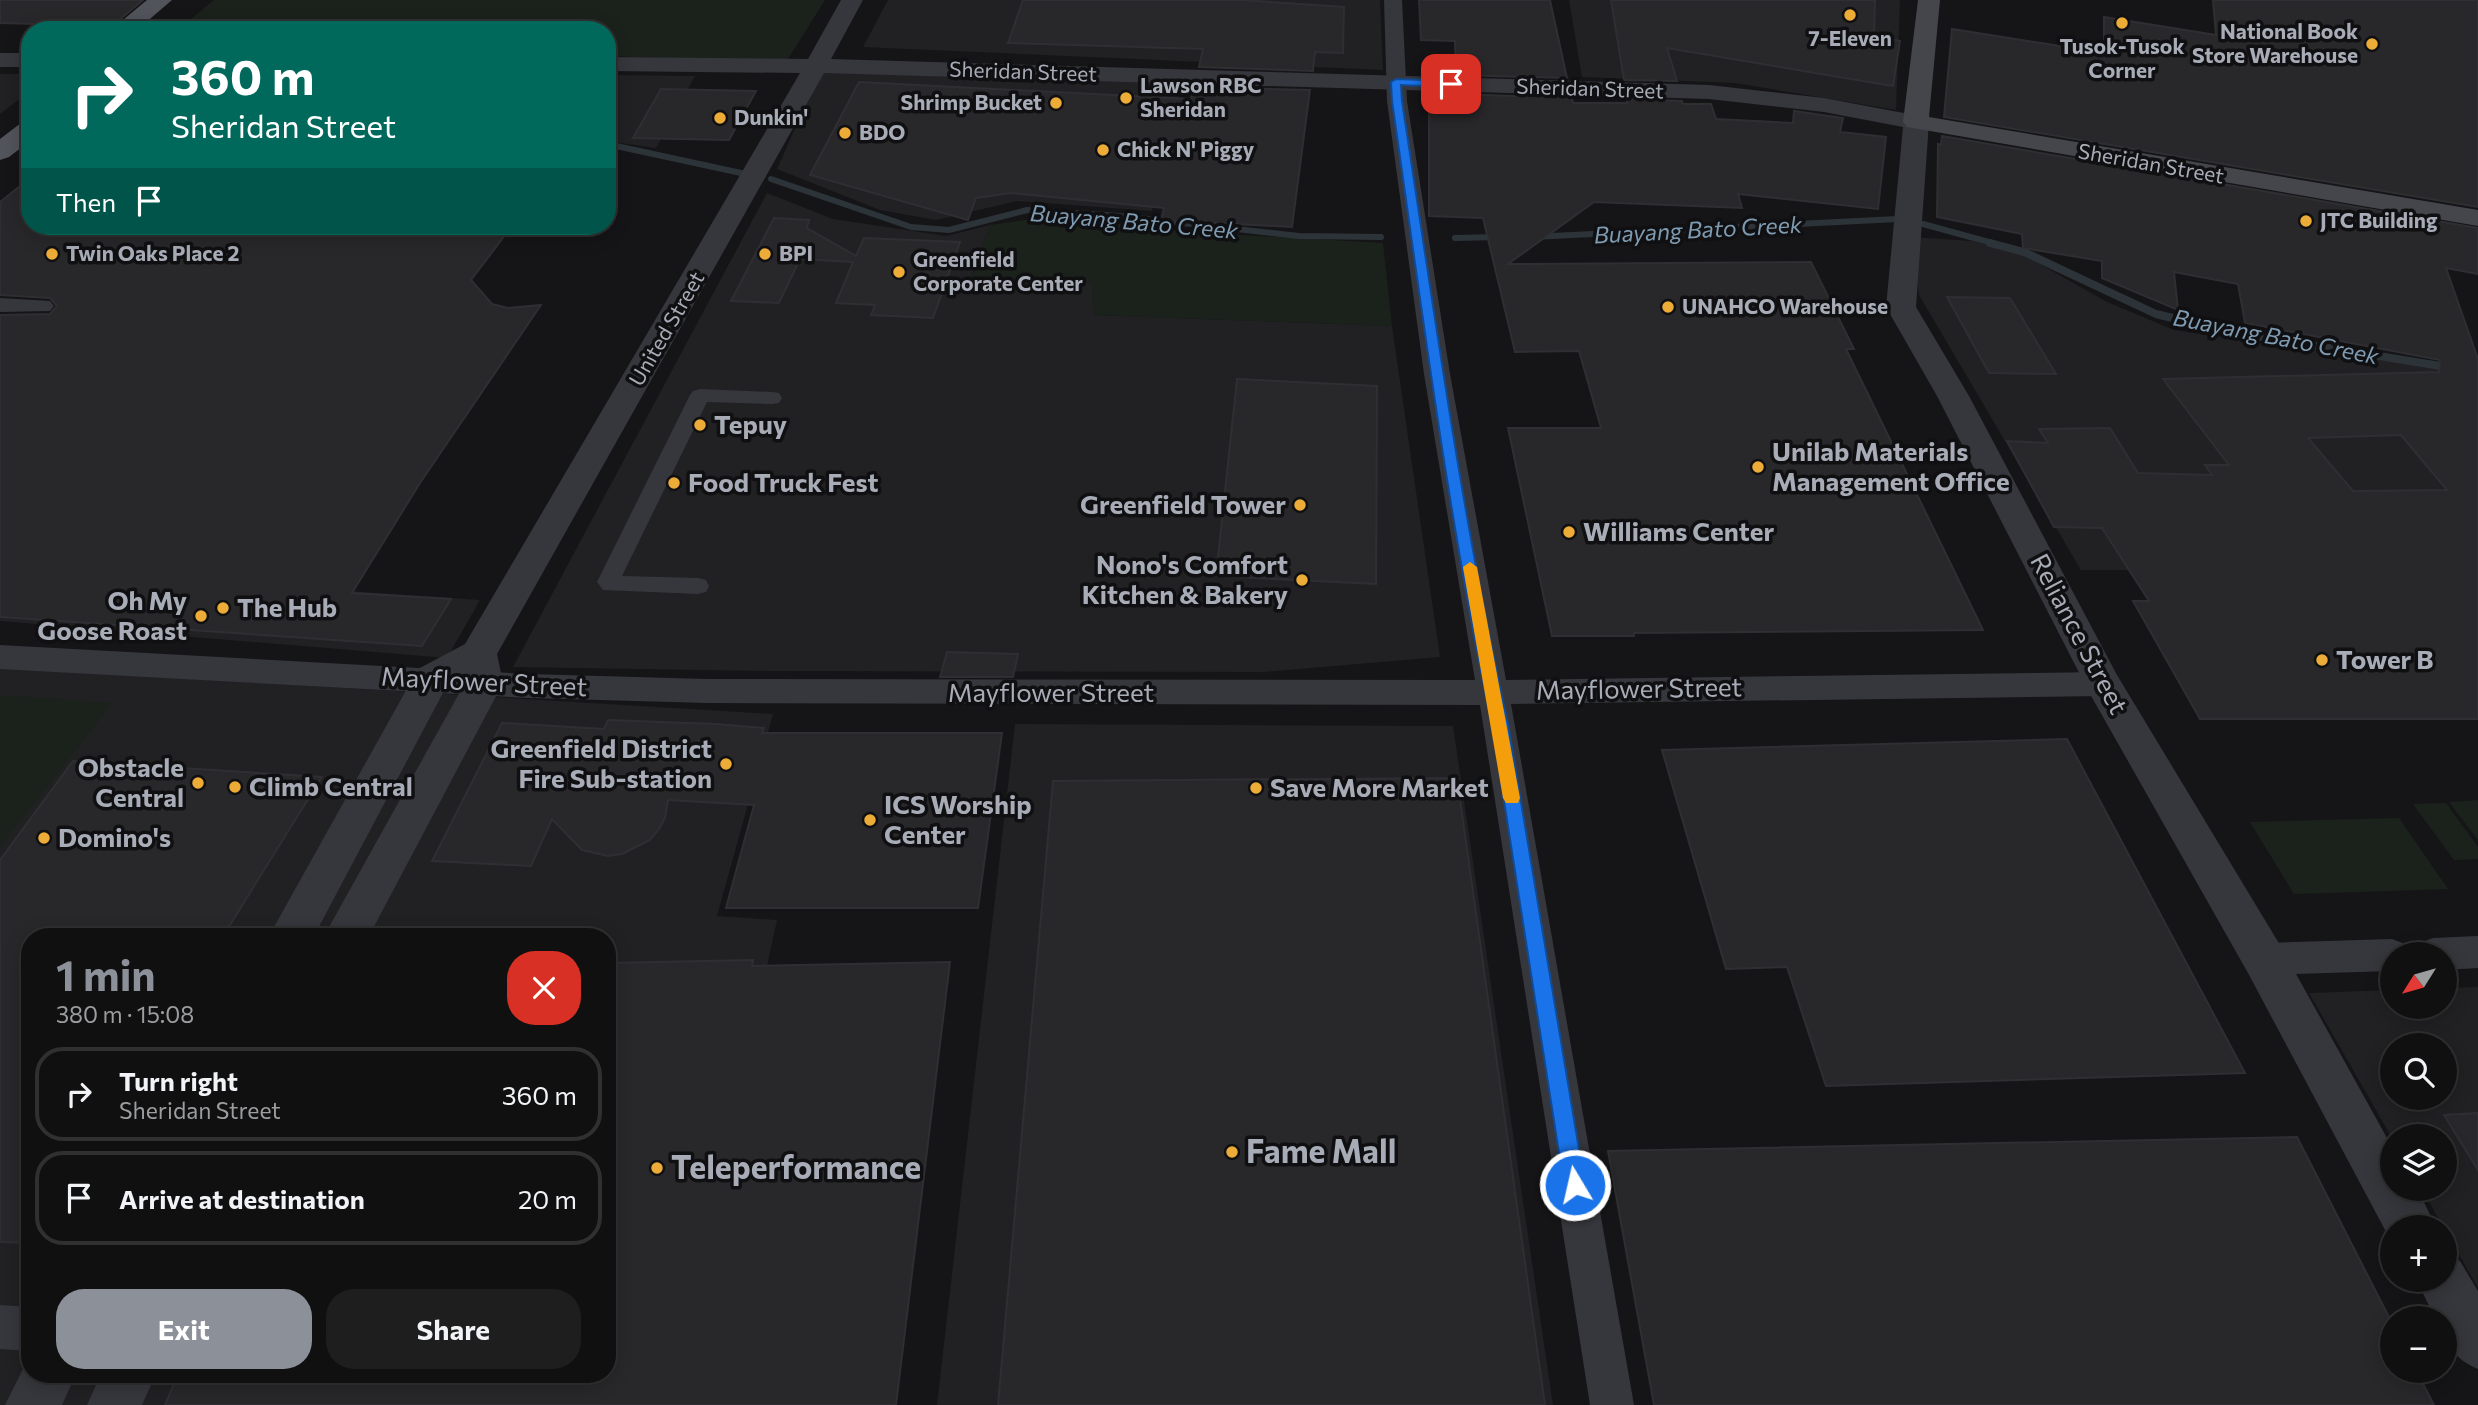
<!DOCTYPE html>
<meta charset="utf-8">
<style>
body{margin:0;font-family:Commissioner,sans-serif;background:#1e1e1f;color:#f1f3f6;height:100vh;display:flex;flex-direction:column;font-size:26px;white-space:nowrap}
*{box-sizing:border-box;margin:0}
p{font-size:23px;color:#9c9d9f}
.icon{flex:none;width:38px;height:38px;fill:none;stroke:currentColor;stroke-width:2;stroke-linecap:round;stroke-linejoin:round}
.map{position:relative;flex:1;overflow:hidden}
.sheet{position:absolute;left:21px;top:928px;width:595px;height:455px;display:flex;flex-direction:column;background:#101011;border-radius:28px;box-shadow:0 4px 18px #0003,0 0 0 2px #303031}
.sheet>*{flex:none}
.guide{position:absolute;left:21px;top:21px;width:595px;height:214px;border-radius:28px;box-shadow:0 4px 18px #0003,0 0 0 2px #303031;background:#00695c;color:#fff;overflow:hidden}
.needle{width:46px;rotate:233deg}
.controls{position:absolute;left:2380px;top:942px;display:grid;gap:14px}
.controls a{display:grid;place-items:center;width:77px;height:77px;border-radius:50%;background:#101011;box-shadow:0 4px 18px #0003,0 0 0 2px #303031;font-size:35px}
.pin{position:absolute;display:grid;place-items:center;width:60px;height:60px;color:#fff;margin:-30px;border-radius:14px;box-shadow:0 4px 10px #0006}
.me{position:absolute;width:77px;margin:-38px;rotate:351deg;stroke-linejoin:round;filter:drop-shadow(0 0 5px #0008)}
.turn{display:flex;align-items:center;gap:24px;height:147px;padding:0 35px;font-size:32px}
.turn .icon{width:91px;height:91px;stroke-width:2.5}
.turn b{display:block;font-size:49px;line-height:60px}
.then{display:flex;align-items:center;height:66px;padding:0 35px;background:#0003;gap:14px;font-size:26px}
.round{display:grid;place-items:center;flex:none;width:74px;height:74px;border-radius:28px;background:#1e1e1f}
.head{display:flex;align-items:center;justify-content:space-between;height:119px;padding:0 35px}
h1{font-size:42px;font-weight:700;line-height:52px;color:#8c9099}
.primary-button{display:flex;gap:14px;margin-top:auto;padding:14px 35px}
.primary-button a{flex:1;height:80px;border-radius:28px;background:#8c9099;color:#fff;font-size:28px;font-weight:700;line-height:80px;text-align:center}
.primary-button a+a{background:#1e1e1f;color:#f1f3f6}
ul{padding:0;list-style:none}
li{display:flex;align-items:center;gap:21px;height:94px;margin:0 14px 10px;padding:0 21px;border:4px solid #303031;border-radius:28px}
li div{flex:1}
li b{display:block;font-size:26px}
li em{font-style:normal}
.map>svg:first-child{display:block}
.built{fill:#212124;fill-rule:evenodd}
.green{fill:#1b221c}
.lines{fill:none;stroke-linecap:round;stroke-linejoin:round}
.stream-far1{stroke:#2c343a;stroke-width:6}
.stream{stroke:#2c343a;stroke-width:8}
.building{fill:#28282b;stroke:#2f2f33;stroke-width:2;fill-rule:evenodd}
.pedestrian{fill:#36373c;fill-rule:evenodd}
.minor{fill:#36373c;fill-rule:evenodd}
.tertiary{fill:#36373c;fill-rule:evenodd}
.secondary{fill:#44464c;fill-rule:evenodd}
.primary{fill:#52545b;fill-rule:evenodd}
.route{fill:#1a73e8;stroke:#114b97;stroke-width:2}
.slow{fill:#f59e0b}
.poi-dot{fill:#ecac37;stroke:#101012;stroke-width:2.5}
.labels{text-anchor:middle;stroke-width:7;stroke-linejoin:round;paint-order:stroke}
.far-poi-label{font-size:21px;font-weight:bold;fill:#a7acb7;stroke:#101012;text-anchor:start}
.far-street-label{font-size:21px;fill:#a7acb7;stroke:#101012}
.far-water-label{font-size:23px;font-style:italic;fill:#7f9bb1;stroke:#101012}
.poi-label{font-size:26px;font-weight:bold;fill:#a7acb7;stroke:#101012;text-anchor:start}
.street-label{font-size:26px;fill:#a7acb7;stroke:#101012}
.near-poi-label{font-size:32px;font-weight:bold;fill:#a7acb7;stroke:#101012;text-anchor:start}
</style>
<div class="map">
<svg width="2478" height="1405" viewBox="0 0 2478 1405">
<rect width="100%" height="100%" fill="#151517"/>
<g class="built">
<polygon points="888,0 1380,0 1383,70 863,47"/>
<polygon points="1569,0 1900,0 1896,110 1735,83 1582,77"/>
<polygon points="820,72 1181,81 1152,211 1017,201 936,220 880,210 777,169"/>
<polygon points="0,74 30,74 30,91 0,114"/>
<polygon points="607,75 695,76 656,148 607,141"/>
<polygon points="767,193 833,219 946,236 990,225 966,291 1092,282 1095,315 1392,326 1440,657 1264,672 771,671 513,667"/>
<polygon points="1911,237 1972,241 2026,256 2107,302 2174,330 2478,374 2478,570 2081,570 1919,295"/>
<polygon points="0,567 480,600 447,658 0,621"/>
<path d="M0 667 773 714 717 916 777 920 671 1405H0ZM30 936H607V1374H30Z"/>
<polygon points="1015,724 1453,726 1553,1405 937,1405"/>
<path d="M2478 987V1288L2421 1188H2445V1136H2392V1138L2309 993 2392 990V1006H2445V988ZM2392 1045H2445V1097H2392Z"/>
</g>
<g class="green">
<polygon points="214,0 825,0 786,62 607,56 607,30 178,30"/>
<polygon points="1054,216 1189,232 1383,243 1392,326 1095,315 1092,282 966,291 990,225"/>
<polygon points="0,695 113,703 0,847"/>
<polygon points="2478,800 2478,840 2449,802"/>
<polygon points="2446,803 2478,847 2478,859 2454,860 2413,804"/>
<polygon points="2399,818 2448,889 2294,894 2250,822"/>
</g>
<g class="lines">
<g class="stream-far1">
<polyline points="607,144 741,173"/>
<polyline points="771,179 911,227 949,230 1027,210 1120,216 1299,236 1381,237"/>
<polyline points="1923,224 1996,244"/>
<polyline points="1532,237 1898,219"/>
<polyline points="1455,238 1500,237"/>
</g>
<polyline class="stream" points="1990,243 2024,252 2156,314 2230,332 2478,372"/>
</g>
<g class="building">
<polygon points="0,0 143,0 112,26 0,23"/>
<polygon points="1023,0 1242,0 1344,7 1343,53 1315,52 1313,71 1199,67 1203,49 1008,43"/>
<polygon points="1419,0 1550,0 1567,78 1456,75 1455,41 1421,40"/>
<polygon points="1611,0 1875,0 1874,36 1900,41 1893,86 1667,48 1677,81 1624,80"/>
<polygon points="2213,0 2478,0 2478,207 1944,117 1952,29 2104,53 2104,17 2216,35"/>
<polygon points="859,82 1191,99 1194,87 1310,90 1292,227 1161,220 1164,208 1011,193 976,198 968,220 810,175"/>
<polygon points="661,89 756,91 729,140 633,138"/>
<polygon points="1457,94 1572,98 1573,103 1627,103 1627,99 1682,101 1683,104 1711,104 1716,119 1793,123 1794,111 1843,118 1840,132 1886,137 1878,209 1738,194 1742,208 1594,202 1508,264 1811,262 1854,349 1846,349 1983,630 1634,633 1634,636 1552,636 1508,428 1601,428 1579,351 1515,352 1483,218 1429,216 1429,101 1457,101"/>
<path d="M1942 136 2478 228V274L2446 268 2478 359V719H2200L2133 601H2149L2102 528 2054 527 2007 441 2048 443 2039 429 2110 428 2138 473 2212 475 2205 465H2229L2163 379 2439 372 2440 360 2245 323 2238 284 2174 272 2178 310 2102 278V261L2023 248 2022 234 1937 217 1938 144 1941 145ZM2401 435 2447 490 2353 491 2308 438Z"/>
<polygon points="30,178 30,226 512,226 471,280 492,304 508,308 541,305 420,483 352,593 451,599 422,646 0,617 0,315 50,314 57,306 50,298 0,295 0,202"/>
<polygon points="774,218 809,220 807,228 856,256 864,238 960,242 933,318 871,315 875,305 836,303 853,262 800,259 779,303 731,301"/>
<polygon points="1947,297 2010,298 2056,374 1989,373"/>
<polygon points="1237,379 1377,386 1376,584 1216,576"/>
<polygon points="947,652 1018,654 1013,677 940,677"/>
<polygon points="608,720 715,724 764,728 762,733 1002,733 978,908 726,908 754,805 668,800 665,818 659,829 650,840 622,854 608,856 582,850 552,819 531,866 432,861 502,723 604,729"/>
<polygon points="2067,739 2245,1073 1826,1086 1787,967 1726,969 1662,750"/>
<polygon points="73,761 322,777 223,936 30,936 30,1243 0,1242 0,860"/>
<polygon points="1457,778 1545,1405 998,1405 1053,781"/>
<polygon points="753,960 752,966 950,962 896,1405 165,1405 178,1374 607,1374 607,963"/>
<polygon points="2478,1113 2478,1170 2444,1115"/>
<polygon points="2297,1137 2392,1323 2392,1370 2416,1370 2434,1405 1654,1405 1608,1151"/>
</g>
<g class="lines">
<polygon class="pedestrian" points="700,389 772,392 779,393 782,398 779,403 772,404 707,402 622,576 698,578 706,580 709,586 706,592 698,594 603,590 597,582 690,395 693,391"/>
<g class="minor">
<polygon points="1384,0 1402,0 1407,101 1450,374 1506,680 2103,672 2114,676 2119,684 2114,692 2103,696 1511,704 1634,1405 1590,1405 1480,705 707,703 528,698 0,669 0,645 528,674 707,679 1475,680 1424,374 1387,101"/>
<polygon points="0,298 50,301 54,306 50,311 0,312"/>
<polygon points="2478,936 2478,968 2445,970 2445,954 2415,954 2420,943 2433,938"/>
<polygon points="2392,939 2405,944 2410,954 2392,954 2392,971 2264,975 2251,971 2246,959 2251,947 2264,943"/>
<polygon points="0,1305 30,1307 30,1351 0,1349"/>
</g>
<g class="tertiary">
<polygon points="841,0 863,0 831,59 1709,85 1824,98 1925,117 1929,122 1916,307 1969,396 2117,675 2280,945 2392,1147 2392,1188 2417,1188 2436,1227 2392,1227 2392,1243 2248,973 2090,694 1937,396 1886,307 1903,127 1824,112 1709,99 824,73 497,654 503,683 369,936 324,936 465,683 464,679 445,689 314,936 269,936 418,669 465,644 800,73 607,71 607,57 808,59"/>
<rect x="0" y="53" width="30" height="14"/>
<path d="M2445 1254 2460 1261 2478 1291V1369C2453 1358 2445 1345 2445 1318H2435L2416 1279H2445Z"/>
<polygon points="30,1355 30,1374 76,1374 62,1405 5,1405"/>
<polygon points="101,1374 156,1374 142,1405 87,1405"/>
</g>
<polygon class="secondary" points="1918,0 1940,0 1929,117 2478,210 2478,226 1907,127 1903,122"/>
<g class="primary">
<polygon points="147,0 172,0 137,30 111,30"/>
<polygon points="30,120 30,141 9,157 0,160 0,139 21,123"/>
</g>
</g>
<path class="route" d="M1396 79 1451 81 1456 84 1451 87 1401 85 1402 101C1434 309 1462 519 1508 724L1585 1185 1582 1192 1575 1195 1567 1192 1564 1185 1492 724C1448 518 1422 309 1392 101L1391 82Z"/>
<polygon class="slow" points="1470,562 1477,567 1520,798 1518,803 1506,803 1503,798 1463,567"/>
<g class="poi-dot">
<circle cx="1850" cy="15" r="7"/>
<circle cx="2122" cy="23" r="7"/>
<circle cx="2372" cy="44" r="7"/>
<circle cx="1126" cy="98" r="7"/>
<circle cx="1056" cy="103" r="7"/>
<circle cx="720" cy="118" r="7"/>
<circle cx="845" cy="133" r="7"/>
<circle cx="1103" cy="150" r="7"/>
<circle cx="2306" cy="221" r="7"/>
<circle cx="52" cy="254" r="7"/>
<circle cx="765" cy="254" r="7"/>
<circle cx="899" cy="272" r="7"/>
<circle cx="1668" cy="307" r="7"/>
<circle cx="700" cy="425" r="7"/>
<circle cx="1758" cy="467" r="7"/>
<circle cx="674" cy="483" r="7"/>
<circle cx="1300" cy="505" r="7"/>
<circle cx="1569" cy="532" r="7"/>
<circle cx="1302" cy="580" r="7"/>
<circle cx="223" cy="608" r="7"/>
<circle cx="201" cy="616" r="7"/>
<circle cx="2322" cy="660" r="7"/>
<circle cx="726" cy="764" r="7"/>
<circle cx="198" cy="783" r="7"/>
<circle cx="235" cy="787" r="7"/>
<circle cx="1256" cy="788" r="7"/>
<circle cx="870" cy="820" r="7"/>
<circle cx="44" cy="838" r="7"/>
<circle cx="1232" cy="1152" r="7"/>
<circle cx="657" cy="1168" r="7"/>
</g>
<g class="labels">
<g class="far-poi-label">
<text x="2358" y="39" text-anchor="end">National Book<tspan x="2358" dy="24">Store Warehouse</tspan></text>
<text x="1850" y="46" text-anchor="middle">7-Eleven</text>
<text x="2122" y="54" text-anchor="middle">Tusok-Tusok<tspan x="2122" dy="24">Corner</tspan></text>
<text x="1140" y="93">Lawson RBC<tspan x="1140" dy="24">Sheridan</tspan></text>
<text x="1042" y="110" text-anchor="end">Shrimp Bucket</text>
<text x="734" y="125">Dunkin'</text>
<text x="859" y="140">BDO</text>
<text x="1117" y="157">Chick N' Piggy</text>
<text x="2320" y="228">JTC Building</text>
<text x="66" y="261">Twin Oaks Place 2</text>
<text x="779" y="261">BPI</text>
<text x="913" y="267">Greenfield<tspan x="913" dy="24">Corporate Center</tspan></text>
<text x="1682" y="314">UNAHCO Warehouse</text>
</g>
<g class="far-street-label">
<text transform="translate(1023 72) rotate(2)" y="7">Sheridan Street</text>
<text transform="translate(1590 89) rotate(2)" y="7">Sheridan Street</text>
<text transform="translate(2151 164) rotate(10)" y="7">Sheridan Street</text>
<text transform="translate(667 329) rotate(-60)" y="7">United Street</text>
</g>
<g class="far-water-label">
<text transform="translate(1134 222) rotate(5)" y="8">Buayang Bato Creek</text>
<text transform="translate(1698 230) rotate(-3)" y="8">Buayang Bato Creek</text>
<text transform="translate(2276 337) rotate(11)" y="8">Buayang Bato Creek</text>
</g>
<g class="poi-label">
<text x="714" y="434">Tepuy</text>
<text x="1772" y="461">Unilab Materials<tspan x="1772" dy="30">Management Office</tspan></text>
<text x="688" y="492">Food Truck Fest</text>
<text x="1286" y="514" text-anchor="end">Greenfield Tower</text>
<text x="1583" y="541">Williams Center</text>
<text x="1288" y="574" text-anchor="end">Nono's Comfort<tspan x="1288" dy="30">Kitchen &amp; Bakery</tspan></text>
<text x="187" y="610" text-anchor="end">Oh My<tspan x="187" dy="30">Goose Roast</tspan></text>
<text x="237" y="617">The Hub</text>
<text x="2336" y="669">Tower B</text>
<text x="712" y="758" text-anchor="end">Greenfield District<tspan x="712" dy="30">Fire Sub-station</tspan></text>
<text x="184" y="777" text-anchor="end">Obstacle<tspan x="184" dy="30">Central</tspan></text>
<text x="249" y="796">Climb Central</text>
<text x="1270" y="797">Save More Market</text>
<text x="884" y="814">ICS Worship<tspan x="884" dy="30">Center</tspan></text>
<text x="58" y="847">Domino's</text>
</g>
<g class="street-label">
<text transform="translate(2079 634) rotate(62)" y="9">Reliance Street</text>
<text transform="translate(484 682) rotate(3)" y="9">Mayflower Street</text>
<text transform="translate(1639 689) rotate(-1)" y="9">Mayflower Street</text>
<text x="1051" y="702">Mayflower Street</text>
</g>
<g class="near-poi-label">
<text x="1246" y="1163">Fame Mall</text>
<text x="671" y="1179">Teleperformance</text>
</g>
</g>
</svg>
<div class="controls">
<a><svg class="needle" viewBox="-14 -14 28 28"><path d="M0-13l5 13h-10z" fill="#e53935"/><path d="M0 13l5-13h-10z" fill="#9c9d9f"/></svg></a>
<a><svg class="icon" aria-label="search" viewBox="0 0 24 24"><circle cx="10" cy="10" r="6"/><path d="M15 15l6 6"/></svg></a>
<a><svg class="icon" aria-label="layers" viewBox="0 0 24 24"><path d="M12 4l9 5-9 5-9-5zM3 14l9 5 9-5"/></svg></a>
<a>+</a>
<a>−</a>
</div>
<div class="pin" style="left:1451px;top:84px;background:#d93025"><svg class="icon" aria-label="arrive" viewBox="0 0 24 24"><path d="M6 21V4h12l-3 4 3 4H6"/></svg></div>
<svg class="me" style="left:1575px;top:1185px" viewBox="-20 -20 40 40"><circle r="17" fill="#1a73e8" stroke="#fff" stroke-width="3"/><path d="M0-11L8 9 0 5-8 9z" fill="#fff"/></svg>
<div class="guide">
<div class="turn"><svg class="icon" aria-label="right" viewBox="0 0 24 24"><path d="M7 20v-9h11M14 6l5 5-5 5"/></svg><div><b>360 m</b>Sheridan Street</div></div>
<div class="then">Then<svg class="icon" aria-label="arrive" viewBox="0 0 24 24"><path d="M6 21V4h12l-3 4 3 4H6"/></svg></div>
</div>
<section class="sheet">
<div class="head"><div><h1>1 min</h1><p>380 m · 15:08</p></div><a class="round" style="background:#d93025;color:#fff"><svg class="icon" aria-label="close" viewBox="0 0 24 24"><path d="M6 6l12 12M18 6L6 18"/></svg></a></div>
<ul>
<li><svg class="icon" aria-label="right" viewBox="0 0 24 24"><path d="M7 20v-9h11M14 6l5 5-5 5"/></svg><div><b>Turn right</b><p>Sheridan Street</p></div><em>360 m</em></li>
<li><svg class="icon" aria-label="arrive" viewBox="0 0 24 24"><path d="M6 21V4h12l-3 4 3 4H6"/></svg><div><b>Arrive at destination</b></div><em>20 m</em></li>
</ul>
<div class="primary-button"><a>Exit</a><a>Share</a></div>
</section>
</div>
